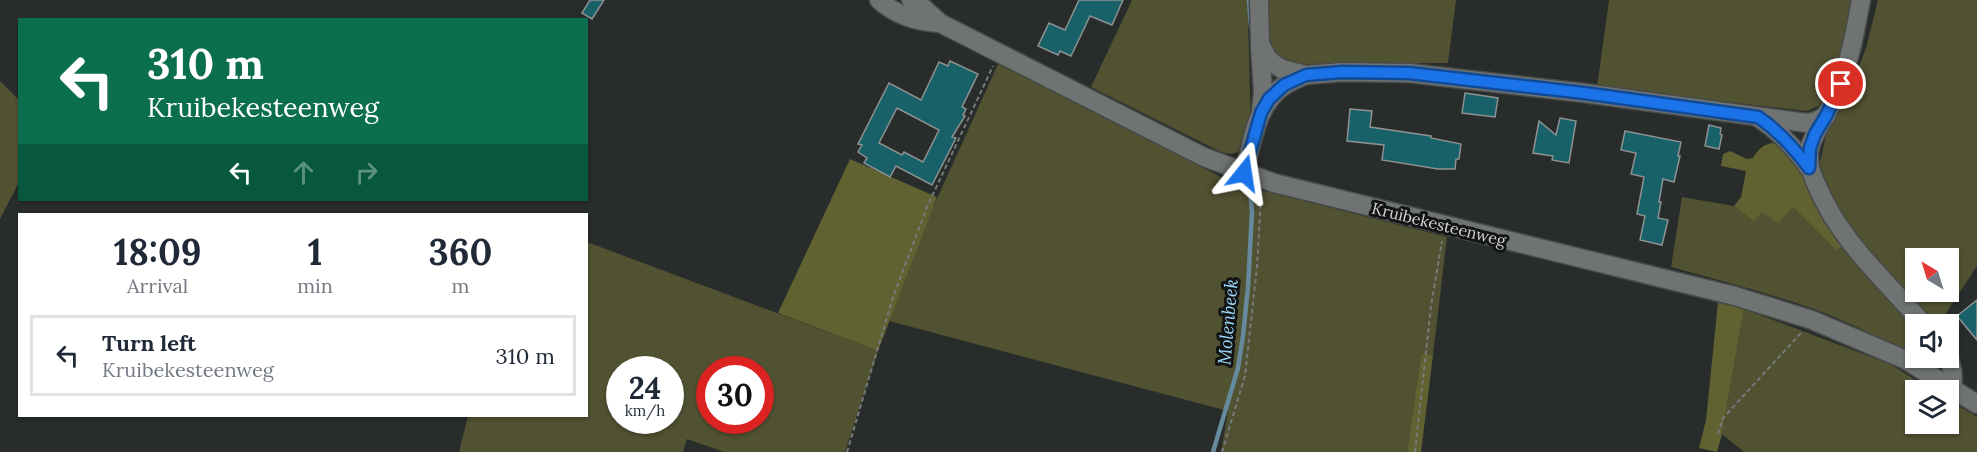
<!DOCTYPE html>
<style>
body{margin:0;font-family:Lora,serif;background:#f6f6f7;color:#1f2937;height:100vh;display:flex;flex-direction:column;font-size:22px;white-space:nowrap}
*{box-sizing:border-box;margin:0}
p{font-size:20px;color:#747a83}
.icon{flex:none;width:33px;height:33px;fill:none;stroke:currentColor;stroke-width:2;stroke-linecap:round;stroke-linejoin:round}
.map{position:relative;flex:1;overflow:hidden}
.drawer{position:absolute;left:18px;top:213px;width:570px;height:204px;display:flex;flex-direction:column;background:#fff;border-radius:0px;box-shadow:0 2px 4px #0004}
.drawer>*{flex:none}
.banner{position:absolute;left:18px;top:18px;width:570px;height:183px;border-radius:0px;box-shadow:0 2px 4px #0004;background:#0b6e4f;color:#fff;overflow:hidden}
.needle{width:39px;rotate:322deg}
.tools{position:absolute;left:1905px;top:248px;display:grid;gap:12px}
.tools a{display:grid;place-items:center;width:54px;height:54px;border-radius:0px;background:#fff;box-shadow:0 2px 4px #0004;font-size:30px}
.speed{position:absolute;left:606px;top:356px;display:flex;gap:12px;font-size:30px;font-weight:700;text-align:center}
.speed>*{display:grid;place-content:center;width:78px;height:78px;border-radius:50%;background:#fff;box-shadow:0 2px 4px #0004;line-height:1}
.speed small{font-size:15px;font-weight:400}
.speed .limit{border:9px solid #d22;background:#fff;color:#111}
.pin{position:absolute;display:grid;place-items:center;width:51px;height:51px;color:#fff;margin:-26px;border:3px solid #fff;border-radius:50%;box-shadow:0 2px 6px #0007}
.me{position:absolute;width:66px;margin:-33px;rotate:15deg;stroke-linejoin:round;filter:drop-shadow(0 0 4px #0008)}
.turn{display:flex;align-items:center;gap:21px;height:126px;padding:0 30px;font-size:27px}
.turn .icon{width:78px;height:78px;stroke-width:2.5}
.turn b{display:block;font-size:42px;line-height:51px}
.lanes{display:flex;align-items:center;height:57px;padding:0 30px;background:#0003;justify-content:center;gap:30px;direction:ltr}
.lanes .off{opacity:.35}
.eta{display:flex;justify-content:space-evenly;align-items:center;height:102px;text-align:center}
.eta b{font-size:36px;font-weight:800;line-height:42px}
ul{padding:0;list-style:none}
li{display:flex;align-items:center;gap:18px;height:81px;margin:0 12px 9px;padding:0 18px;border:3px solid #e0e1e3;border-radius:0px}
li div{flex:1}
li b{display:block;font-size:22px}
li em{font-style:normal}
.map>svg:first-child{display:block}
.green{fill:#515232;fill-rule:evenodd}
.forest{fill:#606232}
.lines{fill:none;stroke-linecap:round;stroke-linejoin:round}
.stream{stroke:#66899c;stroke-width:4.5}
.building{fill:#196168;stroke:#8d9192;stroke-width:1.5;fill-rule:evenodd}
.minor-casing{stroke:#474a49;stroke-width:21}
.path{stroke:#767a78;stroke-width:2;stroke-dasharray:4.5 3;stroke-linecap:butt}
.minor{stroke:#6f7372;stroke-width:18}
.route-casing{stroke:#114b97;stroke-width:15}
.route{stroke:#1a73e8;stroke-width:10}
.labels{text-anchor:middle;stroke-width:6;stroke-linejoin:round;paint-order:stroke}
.street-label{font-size:16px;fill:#d2d5d4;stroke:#121413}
.water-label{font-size:18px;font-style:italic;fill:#9bd7fa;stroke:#121413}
</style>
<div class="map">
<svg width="1977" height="452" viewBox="0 0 1977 452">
<rect width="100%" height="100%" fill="#282c2a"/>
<g class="green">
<path d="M1132 0H1249L1248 23 1251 128C1245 146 1243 158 1221 152L1091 87Z"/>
<polygon points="1267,0 1456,0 1448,63 1295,64 1277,58 1271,51"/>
<polygon points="1609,0 1857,0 1846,40 1827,92 1820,105 1807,111 1597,87"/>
<path d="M1878 0H1977V266L1939 324H1934L1846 226 1827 191 1820 162 1828 127 1851 87 1866 48ZM1916 258H1948V291H1916Z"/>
<polygon points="998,64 1223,178 1264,191 1447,237 1433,355 1421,354 1407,452 1221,452 1228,411 889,321 926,223"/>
<polygon points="0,81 19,100 19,182 0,219"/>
<path d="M1682 197 1734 206 1754 222 1762 212 1793 207 1837 251 1844 244 1915 324V356C1882 339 1849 322 1814 309 1767 293 1719 280 1671 267Z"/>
<path d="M587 242 878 351 845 452H724L687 439 683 452H459L468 416H586ZM620 369H670V420H620ZM710 369H760V420H710Z"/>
<polygon points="1744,309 1890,364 1932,390 1916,390 1916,423 1948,423 1949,400 1977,417 1977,452 1744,452 1722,434"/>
</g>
<g class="forest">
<path d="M1772 143 1785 146 1793 153 1844 244 1837 251 1793 207 1778 223 1762 212 1754 222 1734 206 1741 197 1746 171 1721 166 1723 154 1730 151 1747 159 1753 158C1758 150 1762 145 1772 143Z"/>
<polygon points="850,159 937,197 878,351 778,313"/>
<polygon points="1718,302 1744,309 1722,434 1717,452 1699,448 1706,420"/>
<polygon points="1421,354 1433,355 1421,452 1407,452"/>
</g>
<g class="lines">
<g class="stream">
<polyline points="1249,0 1251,27"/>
<polyline points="1213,452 1238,368 1243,336 1248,287 1252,212 1250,191"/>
</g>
</g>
<g class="building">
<polygon points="590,0 604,0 592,19 582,13"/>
<polygon points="1079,0 1123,0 1112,25 1090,16 1071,56 1060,51 1058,55 1038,46 1049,23 1065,30"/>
<path d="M950 61 978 74 962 107 966 109 963 115 965 116 952 137 956 138 932 185 896 166 890 177 864 163 867 158 858 152 862 145 858 144 889 83 921 100 939 62 948 66ZM897 108 939 130 923 162 904 152 902 155 879 143Z"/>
<polygon points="1465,93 1498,98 1495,117 1462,113"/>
<polygon points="1350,109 1372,111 1370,127 1431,136 1431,138 1461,144 1459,159 1456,159 1455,169 1438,169 1382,160 1384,145 1347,141"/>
<polygon points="1560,118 1576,121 1569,163 1552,160 1553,156 1533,153 1539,121 1556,135"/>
<polygon points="1709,125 1721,128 1720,134 1722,135 1719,149 1705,146"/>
<polygon points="1625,131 1681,142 1678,156 1680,156 1674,182 1663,179 1659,202 1661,202 1658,218 1668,220 1662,245 1640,240 1645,216 1637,214 1644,177 1631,174 1636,153 1621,150"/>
<polygon points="1977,300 1977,340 1957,316"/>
</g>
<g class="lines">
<defs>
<g id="minor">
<path d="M879 0C897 16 917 22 940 23"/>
<polyline points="911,0 919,4 940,23 1204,157 1274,183 1735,296 1812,320 1906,360 1977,404"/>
<polyline points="1259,0 1260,44 1267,57 1274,64 1282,69 1306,75 1342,72 1409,73 1584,93 1807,123 1816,121 1826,116"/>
<path d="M1861 0C1855 33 1849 66 1835 98 1828 114 1815 129 1810 147 1807 161 1811 173 1817 186 1842 244 1883 277 1923 324"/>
<polyline points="1260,46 1263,92 1261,111"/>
<path d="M1759 118C1780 132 1795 148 1809 168"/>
<path d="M1244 173C1252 143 1256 103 1285 85 1291 81 1299 78 1306 75"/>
<path d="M1948 357C1953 367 1954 376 1952 388"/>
</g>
</defs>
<use href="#minor" class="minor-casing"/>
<g class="path">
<polyline points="1718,434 1723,418 1801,333"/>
<polyline points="847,452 893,297 927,207 993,66"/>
<polyline points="1222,452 1245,376 1257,267 1261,195"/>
<polyline points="1415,452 1431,306 1442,241"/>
</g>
<use href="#minor" class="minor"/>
</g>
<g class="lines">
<defs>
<path id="route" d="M1244 173 1261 113 1269 99 1284 85 1306 75 1342 72 1409 73 1584 93 1758 117C1779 131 1794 148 1809 168L1810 148 1815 134 1826 116 1841 84"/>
</defs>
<use href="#route" class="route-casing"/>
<use href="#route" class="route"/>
</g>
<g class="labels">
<g class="street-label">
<text transform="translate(1439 224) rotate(14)" y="6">Kruibekesteenweg</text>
</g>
<g class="water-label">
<text transform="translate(1228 322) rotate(-85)" y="6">Molenbeek</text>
</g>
</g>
</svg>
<div class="tools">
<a><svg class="needle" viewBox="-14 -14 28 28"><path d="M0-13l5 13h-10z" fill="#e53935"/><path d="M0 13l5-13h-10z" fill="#747a83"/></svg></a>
<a><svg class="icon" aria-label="sound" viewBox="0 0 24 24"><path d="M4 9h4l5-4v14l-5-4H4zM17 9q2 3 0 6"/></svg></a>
<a><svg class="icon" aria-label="layers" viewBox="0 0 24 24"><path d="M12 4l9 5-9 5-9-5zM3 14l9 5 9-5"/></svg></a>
</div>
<div class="speed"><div>24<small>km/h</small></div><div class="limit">30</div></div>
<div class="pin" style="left:1841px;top:84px;background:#d93025"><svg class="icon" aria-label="arrive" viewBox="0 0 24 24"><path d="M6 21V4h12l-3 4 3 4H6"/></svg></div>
<svg class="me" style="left:1244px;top:173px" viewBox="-20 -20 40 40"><path d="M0-17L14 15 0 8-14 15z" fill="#1a73e8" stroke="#fff" stroke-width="4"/></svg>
<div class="banner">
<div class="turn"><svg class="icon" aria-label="left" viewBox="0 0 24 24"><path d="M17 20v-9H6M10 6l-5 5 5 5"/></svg><div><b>310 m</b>Kruibekesteenweg</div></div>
<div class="lanes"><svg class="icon" aria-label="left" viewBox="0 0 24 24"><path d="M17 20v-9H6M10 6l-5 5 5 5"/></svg><svg class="icon off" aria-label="ahead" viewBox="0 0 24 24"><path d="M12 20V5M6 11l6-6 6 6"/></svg><svg class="icon off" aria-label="right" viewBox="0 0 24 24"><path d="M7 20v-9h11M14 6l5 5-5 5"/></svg></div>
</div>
<section class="drawer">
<div class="eta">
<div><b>18:09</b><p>Arrival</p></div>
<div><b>1</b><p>min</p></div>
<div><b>360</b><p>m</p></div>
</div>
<ul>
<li><svg class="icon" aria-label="left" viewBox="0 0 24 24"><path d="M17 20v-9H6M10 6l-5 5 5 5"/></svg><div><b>Turn left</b><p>Kruibekesteenweg</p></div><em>310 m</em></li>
</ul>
</section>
</div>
